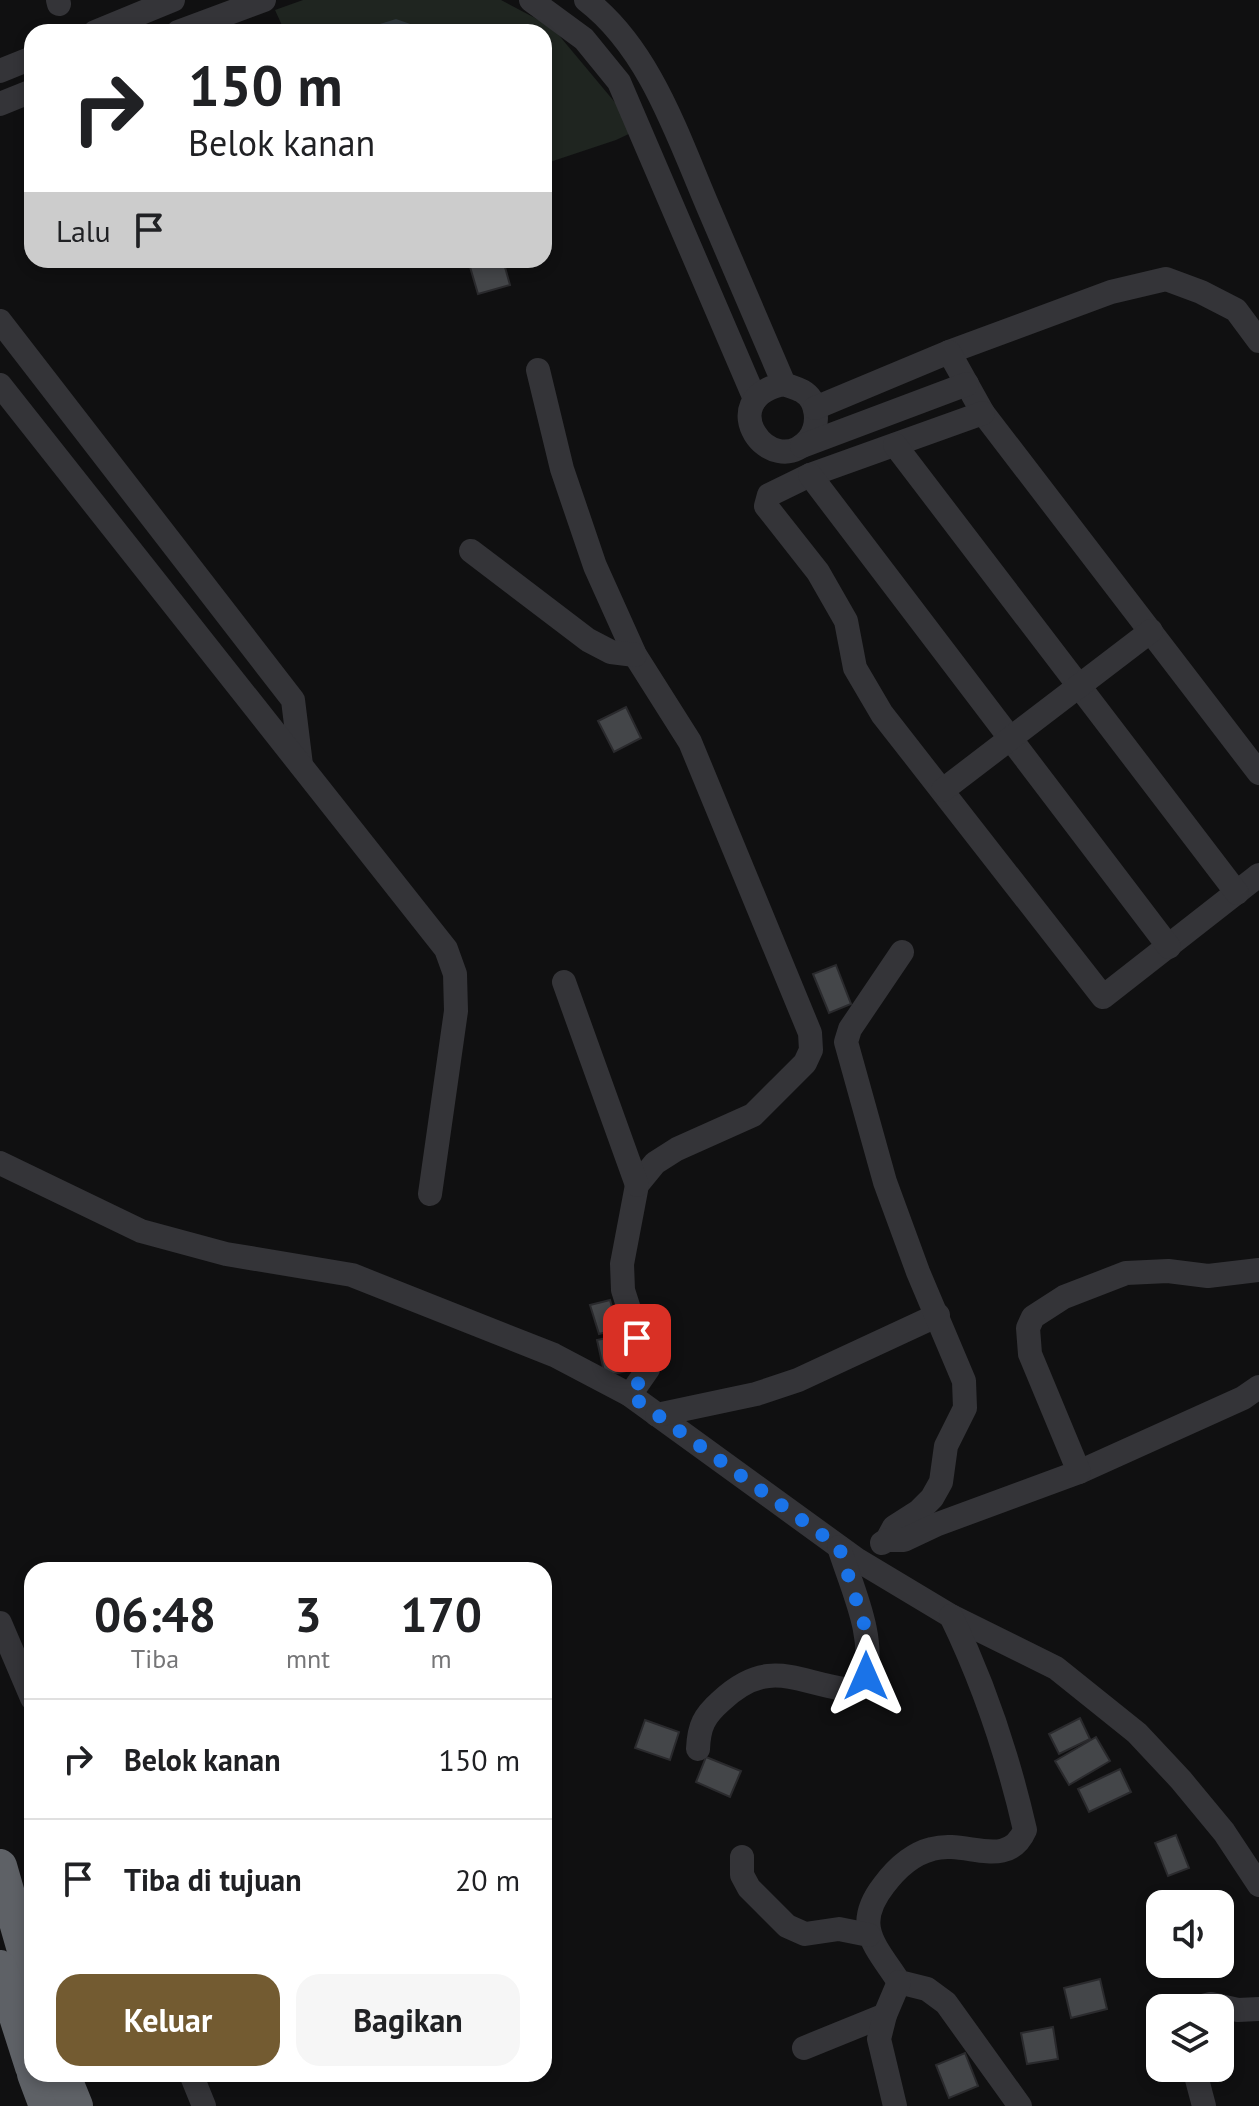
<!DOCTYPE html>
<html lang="id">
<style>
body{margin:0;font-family:"PT Sans",sans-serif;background:#f6f6f6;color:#202124;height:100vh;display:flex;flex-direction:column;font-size:30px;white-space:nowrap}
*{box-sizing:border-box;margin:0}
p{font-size:26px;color:#757577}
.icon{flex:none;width:44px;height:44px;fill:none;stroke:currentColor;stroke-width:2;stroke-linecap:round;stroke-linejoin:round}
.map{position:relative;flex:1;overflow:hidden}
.side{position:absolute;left:24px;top:1562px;width:528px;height:520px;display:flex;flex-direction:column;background:#fff;border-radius:24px;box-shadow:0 4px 12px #0003}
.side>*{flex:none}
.hud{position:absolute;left:24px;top:24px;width:528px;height:244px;border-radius:24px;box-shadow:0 4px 12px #0003;background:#fff;color:#202124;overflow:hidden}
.controls{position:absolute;left:1146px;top:1890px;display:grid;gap:16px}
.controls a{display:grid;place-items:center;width:88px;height:88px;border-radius:16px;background:#fff;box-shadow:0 4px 12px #0003;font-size:40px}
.pin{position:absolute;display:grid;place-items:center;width:68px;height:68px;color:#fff;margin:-34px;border-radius:16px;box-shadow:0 4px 12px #0006}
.me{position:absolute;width:88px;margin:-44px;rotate:0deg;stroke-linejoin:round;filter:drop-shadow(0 0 6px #0008)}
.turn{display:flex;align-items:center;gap:28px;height:168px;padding:0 32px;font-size:36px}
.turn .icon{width:104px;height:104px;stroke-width:2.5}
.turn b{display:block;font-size:56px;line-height:68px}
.then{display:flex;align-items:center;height:76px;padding:0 32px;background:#0003;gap:16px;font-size:30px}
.eta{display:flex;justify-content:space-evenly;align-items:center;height:136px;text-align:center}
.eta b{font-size:48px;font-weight:700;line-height:56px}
.primary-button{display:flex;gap:16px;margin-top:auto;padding:16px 32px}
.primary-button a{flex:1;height:92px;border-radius:24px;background:#735b31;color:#fff;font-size:32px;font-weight:700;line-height:92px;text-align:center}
.primary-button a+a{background:#f6f6f6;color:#202124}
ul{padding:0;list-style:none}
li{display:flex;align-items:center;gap:24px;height:120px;padding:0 32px;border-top:2px solid #e0e0e0}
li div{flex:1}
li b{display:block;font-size:30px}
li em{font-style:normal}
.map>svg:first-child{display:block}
.green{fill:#1f2520}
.water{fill:#2f373c}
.building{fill:#444649;stroke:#2a2a2d;stroke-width:2}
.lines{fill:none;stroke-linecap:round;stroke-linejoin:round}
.minor{stroke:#343438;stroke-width:24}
.highway{stroke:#5e6166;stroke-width:34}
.route{stroke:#1a73e8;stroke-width:14;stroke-dasharray:0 25.2}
</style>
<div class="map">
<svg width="1259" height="2106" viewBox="0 0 1259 2106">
<rect width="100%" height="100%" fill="#101011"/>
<polygon class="green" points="303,0 501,0 552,27 623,112 633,132 616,140 544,164 544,32 285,32 275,10"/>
<polygon class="water" points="396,19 433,32 354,32"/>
<g class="building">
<polygon points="468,260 503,260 510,285 478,294"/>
<polygon points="626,707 641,738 614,752 598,721"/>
<polygon points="836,965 851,1004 829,1013 813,974"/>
<polygon points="610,1300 618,1329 599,1334 590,1305"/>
<polygon points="631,1333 639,1368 605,1376 597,1340"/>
<polygon points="1080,1718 1090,1739 1059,1754 1049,1734"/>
<polygon points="645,1720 679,1732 670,1760 635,1748"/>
<polygon points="1096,1737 1110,1761 1069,1785 1055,1761"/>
<polygon points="706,1757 741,1771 730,1797 696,1782"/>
<polygon points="1120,1769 1131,1792 1089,1812 1078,1789"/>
<polygon points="1176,1835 1189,1868 1168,1876 1155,1843"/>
<polygon points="1100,1979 1107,2009 1071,2018 1064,1988"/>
<polygon points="1053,2027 1058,2059 1027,2064 1021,2033"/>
<polygon points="965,2053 978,2086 949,2098 936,2065"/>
</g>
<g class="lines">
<g class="minor">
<polyline points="58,0 59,4"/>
<polyline points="531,0 584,39 619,82 755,399"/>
<path d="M586 0C650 49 678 137 709 209 734 268 759 326 784 384 789 386 797 388 802 391 818 400 820 425 809 439 771 483 711 399 784 384"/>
<polyline points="95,32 173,0"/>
<polyline points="178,32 264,0"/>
<polyline points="0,71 32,58"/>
<polyline points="0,104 32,91"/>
<polyline points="0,321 293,700 301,765"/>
<polyline points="949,352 1111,292 1166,279 1201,292 1236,310 1259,341"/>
<polyline points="538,370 562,469 595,566 635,655 690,742 810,1033 811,1050 805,1063 753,1115 677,1149 655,1163 637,1185 622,1264 623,1290 648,1369 630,1395"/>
<polyline points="0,385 446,949 455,974 456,1011 430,1194"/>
<polyline points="815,408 949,352 983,413 1259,773"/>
<polyline points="983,413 810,475 769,495 766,506 818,572 846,621 855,668 882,714 1103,997 1259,875"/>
<polyline points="895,445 1237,893"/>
<polyline points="802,446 967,384"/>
<polyline points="810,475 1169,947"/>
<polyline points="471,551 588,640 611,652 635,655"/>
<polyline points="943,790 1151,631"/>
<polyline points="564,982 637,1185"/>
<polyline points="0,1163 141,1231 226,1254 352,1275 554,1355 630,1395 856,1559 951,1616 1056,1668 1137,1733 1181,1780 1224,1832 1259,1885"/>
<polyline points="657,1415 756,1394 798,1380 938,1315"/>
<polyline points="1079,1472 1243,1398 1259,1387"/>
<polyline points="887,1540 894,1527 919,1511 932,1498 941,1482 946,1446 965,1408 964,1381 918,1272 885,1182 846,1042 850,1029 902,952"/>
<polyline points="882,1543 887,1540 904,1540 938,1524 1079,1472 1030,1354 1028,1328 1033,1317 1064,1297 1126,1273 1168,1271 1208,1276 1259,1270"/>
<path d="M951 1616C984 1684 1008 1756 1025 1830 1007 1871 966 1839 932 1849 912 1854 896 1869 884 1885 852 1926 875 1945 899 1982L927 1989 946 2003 1020 2106"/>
<polyline points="0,1623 32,1698"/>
<path d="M698 1749C699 1726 704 1716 721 1701 769 1656 796 1683 850 1690L864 1682C877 1638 852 1589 839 1547"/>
<polyline points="742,1857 742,1875 749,1888 787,1926 805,1934 839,1929 869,1935"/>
<polyline points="1195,2008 1211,2004 1238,2010 1259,2009"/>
<polyline points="804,2048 885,2015"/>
<polyline points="1194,2068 1204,2106"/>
<polyline points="191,2074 204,2106"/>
<polyline points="895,2106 879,2039 885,2015 899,1982"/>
</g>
<g class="highway">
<polyline points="0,1866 32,1978"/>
<polyline points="0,1967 32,2067"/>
<polyline points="34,2074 46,2106"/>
<polyline points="63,2074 76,2106"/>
</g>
</g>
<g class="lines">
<polyline class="route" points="637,1338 648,1369 630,1395 839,1547 864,1624 866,1676"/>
</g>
</svg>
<div class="controls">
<a><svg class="icon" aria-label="sound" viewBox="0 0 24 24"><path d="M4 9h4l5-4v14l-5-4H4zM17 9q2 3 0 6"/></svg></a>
<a><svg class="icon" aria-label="layers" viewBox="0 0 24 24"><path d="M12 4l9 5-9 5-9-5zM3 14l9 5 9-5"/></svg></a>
</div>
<div class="pin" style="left:637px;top:1338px;background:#d93025"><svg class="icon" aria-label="arrive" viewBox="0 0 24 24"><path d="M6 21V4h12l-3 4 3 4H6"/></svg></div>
<svg class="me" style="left:866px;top:1676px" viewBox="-20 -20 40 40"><path d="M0-17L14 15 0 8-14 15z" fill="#1a73e8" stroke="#fff" stroke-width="4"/></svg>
<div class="hud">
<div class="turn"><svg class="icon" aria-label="right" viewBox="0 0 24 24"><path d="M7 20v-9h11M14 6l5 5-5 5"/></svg><div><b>150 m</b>Belok kanan</div></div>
<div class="then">Lalu<svg class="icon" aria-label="arrive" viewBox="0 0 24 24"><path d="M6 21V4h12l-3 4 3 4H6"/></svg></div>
</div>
<section class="side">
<div class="eta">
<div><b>06:48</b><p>Tiba</p></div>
<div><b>3</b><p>mnt</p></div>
<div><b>170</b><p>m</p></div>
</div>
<ul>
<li><svg class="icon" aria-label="right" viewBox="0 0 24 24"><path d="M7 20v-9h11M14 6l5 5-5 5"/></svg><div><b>Belok kanan</b></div><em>150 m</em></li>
<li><svg class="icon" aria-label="arrive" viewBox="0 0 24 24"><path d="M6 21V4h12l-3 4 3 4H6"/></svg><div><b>Tiba di tujuan</b></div><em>20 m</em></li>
</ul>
<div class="primary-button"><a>Keluar</a><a>Bagikan</a></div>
</section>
</div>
